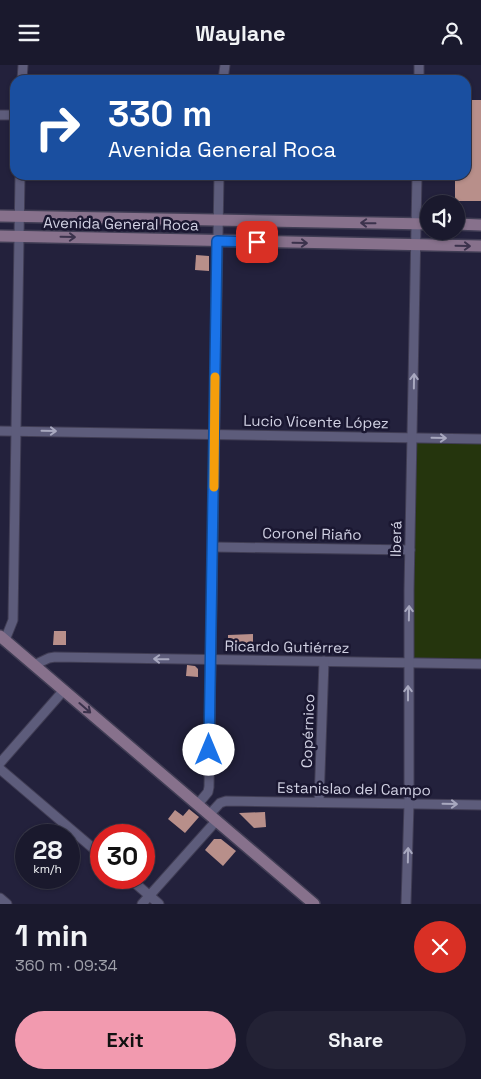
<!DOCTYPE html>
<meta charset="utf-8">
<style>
body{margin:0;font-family:"Space Grotesk",sans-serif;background:#232235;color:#f1f3f6;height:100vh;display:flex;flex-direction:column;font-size:19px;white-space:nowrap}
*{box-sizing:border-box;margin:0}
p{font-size:16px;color:#9fa0aa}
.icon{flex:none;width:28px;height:28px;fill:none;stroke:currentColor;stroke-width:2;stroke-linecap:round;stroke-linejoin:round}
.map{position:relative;height:839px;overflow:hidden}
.side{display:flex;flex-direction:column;background:#1a192d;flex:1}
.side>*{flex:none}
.top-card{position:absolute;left:10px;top:10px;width:461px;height:105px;border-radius:15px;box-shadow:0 1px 4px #0004,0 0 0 1px #383849;background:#1a4fa0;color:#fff;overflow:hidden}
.controls{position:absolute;left:420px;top:130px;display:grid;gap:10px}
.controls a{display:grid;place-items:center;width:45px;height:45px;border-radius:50%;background:#1a192d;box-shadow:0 1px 4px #0004,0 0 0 1px #383849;font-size:25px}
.speed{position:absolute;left:15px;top:759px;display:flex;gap:10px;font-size:25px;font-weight:700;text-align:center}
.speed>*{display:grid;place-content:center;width:65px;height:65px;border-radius:50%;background:#1a192d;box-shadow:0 1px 4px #0004,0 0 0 1px #383849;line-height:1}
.speed small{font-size:12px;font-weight:400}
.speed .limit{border:8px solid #d22;background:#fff;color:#111}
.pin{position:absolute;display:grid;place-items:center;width:42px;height:42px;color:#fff;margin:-21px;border-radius:10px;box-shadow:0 2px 8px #0006}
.me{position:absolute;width:55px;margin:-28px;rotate:0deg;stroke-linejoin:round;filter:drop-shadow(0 0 4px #0008)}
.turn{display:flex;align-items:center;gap:18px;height:105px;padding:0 15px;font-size:22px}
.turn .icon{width:65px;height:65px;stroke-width:2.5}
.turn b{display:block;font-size:35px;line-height:42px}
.round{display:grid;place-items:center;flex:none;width:52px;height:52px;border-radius:26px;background:#232235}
.headline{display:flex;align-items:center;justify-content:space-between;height:85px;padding:0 15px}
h1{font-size:30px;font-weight:700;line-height:38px}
.cta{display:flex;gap:10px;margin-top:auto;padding:10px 15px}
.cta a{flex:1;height:58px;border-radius:30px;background:#f29aaf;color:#111;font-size:20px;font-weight:700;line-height:58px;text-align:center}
.cta a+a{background:#232235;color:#f1f3f6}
header{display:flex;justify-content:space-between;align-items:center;height:65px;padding:0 15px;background:#1a192d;font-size:22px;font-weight:700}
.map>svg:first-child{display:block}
.green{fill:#25350d}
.building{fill:#b88f8a}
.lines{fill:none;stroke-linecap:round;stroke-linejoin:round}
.minor-casing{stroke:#403d54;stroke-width:11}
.secondary-casing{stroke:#403d54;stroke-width:14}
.minor{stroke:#5d5c7b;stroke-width:9}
.secondary{stroke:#87718c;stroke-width:11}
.oneway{stroke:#3b324c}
.oneway2{stroke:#a8a8bf}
.route-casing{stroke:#114b97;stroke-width:12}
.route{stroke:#1a73e8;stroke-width:9}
.slow{stroke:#f59e0b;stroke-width:9}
.labels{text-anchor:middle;stroke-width:5;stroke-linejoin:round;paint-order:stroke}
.street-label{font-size:15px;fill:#d1d1e3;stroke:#1a1731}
</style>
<header><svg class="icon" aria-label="menu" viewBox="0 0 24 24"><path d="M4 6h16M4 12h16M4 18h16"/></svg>Waylane<svg class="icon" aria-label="person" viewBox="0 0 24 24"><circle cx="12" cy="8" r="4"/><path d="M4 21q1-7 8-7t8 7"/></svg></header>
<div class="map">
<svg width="481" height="839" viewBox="0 0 481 839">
<rect width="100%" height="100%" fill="#23213c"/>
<polygon class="green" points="413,373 481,374 481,599 408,597"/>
<g class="building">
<polygon points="466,35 481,35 481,136 455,136 455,110 466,110"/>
<polygon points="196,190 209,191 209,206 195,205"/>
<polygon points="54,566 66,566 66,580 53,580"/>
<polygon points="253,569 253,580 231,581 228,578 228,570"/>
<polygon points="187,600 195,601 198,604 198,612 186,611"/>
<polygon points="189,744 199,752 185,768 168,754 175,745 183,751"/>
<polygon points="265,747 266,762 254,763 239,748"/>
<polygon points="214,774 221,774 236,786 223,801 205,785"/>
</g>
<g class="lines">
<defs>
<g id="minor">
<polyline points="22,15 23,0"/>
<polyline points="223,15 225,0"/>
<polyline points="419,15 419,0"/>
<polyline points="0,50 15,50"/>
<polyline points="0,366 481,374"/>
<polyline points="213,482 410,485"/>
<polyline points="5,575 13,555 20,110"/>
<polyline points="34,600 49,593 55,592 481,599"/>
<polyline points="0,698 64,625"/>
<polyline points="0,704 101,790"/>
<polyline points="319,737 324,596"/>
<polyline points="198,739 208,727 209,722 219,110"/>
<polyline points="210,749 220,738 226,736 481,740"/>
<polyline points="128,812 159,839"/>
<polyline points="0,833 7,839"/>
<polyline points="142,839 217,755"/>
<polyline points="406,839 409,739 409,525 417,110"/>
</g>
<g id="secondary">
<polyline points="0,151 429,159"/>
<polyline points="456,159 481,160"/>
<polyline points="0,171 481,181"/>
<polyline points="0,571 314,839"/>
</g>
</defs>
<use href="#minor" class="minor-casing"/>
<use href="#secondary" class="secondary-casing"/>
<use href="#minor" class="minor"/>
<use href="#secondary" class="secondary"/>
</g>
<defs><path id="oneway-shaft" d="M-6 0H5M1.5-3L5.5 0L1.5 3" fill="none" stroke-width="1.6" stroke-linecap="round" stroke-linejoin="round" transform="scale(1.25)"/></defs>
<g class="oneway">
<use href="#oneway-shaft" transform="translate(368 158) rotate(-179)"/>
<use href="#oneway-shaft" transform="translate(68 172) rotate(1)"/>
<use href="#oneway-shaft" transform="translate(300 178) rotate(1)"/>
<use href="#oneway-shaft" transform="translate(463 181) rotate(1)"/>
<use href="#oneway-shaft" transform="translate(85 643) rotate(41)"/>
</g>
<g class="oneway2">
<use href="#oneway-shaft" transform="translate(414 316) rotate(-89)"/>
<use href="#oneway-shaft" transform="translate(49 366) rotate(1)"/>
<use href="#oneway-shaft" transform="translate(439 373) rotate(1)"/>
<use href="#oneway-shaft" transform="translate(409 548) rotate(-89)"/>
<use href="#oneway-shaft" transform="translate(161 594) rotate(-179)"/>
<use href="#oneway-shaft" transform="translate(408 628) rotate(-90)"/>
<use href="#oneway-shaft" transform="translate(450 739) rotate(1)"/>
<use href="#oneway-shaft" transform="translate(408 790) rotate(-89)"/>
</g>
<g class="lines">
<defs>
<polyline id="route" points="209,685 217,176 257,177"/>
</defs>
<use href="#route" class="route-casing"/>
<use href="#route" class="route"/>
<polyline class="slow" points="214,422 215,312"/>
</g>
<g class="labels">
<g class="street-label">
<text transform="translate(121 159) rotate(1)" y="5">Avenida General Roca</text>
<text transform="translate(316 357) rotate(1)" y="5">Lucio Vicente López</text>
<text transform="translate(312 469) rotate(1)" y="5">Coronel Riaño</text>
<text transform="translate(396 474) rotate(-89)" y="5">Iberá</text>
<text transform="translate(287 582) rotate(1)" y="5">Ricardo Gutiérrez</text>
<text transform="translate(308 666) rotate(-88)" y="5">Copérnico</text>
<text transform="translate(354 724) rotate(1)" y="5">Estanislao del Campo</text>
</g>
</g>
</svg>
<div class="controls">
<a><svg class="icon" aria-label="sound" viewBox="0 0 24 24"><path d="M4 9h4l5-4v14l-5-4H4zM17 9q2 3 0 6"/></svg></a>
</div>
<div class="speed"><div>28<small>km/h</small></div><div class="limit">30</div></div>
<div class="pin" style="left:257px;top:177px;background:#d93025"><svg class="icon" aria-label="arrive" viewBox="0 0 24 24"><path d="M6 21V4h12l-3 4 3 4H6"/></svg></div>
<svg class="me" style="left:209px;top:685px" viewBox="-20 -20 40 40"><circle r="19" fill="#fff"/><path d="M0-13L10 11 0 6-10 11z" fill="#1a73e8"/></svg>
<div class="top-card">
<div class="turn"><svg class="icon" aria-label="right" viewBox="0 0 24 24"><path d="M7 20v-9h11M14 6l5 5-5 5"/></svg><div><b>330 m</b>Avenida General Roca</div></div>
</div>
</div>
<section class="side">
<div class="headline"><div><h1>1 min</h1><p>360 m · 09:34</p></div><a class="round" style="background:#d93025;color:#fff"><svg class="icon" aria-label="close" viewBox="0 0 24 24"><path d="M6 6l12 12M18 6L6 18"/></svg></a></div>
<div class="cta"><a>Exit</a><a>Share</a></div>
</section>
